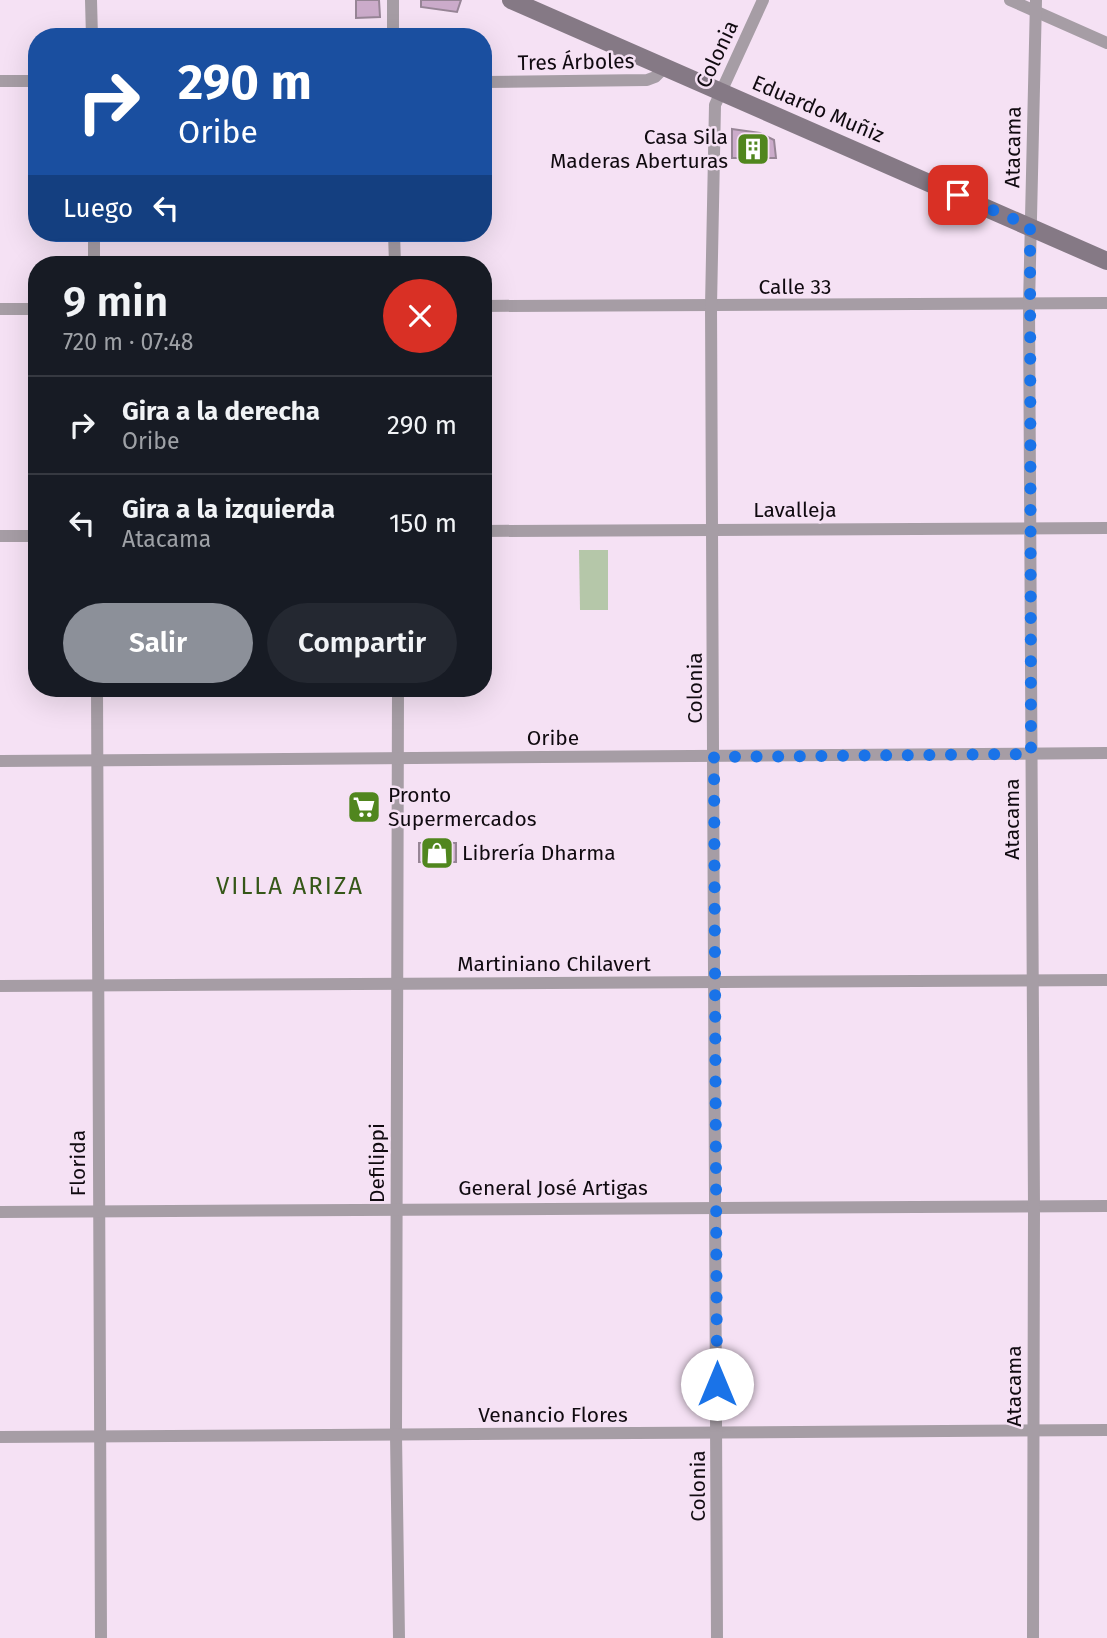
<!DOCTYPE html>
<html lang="es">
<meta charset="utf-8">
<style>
body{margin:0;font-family:"Fira Sans",sans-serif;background:#242831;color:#f1f3f6;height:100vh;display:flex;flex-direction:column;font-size:26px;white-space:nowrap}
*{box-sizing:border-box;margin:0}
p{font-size:23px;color:#9ea1a6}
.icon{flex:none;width:38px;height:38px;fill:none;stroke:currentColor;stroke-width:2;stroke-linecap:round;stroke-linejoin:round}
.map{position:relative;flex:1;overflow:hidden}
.details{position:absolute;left:28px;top:256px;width:464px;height:441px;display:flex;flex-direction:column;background:#171b24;border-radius:28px;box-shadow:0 7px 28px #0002}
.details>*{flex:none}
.guide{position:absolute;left:28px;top:28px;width:464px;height:214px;border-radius:28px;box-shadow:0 7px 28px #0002;background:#1a4fa0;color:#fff;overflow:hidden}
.pin{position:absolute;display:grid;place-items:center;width:60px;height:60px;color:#fff;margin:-30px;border-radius:14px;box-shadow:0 4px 10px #0006}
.me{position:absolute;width:77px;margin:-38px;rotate:0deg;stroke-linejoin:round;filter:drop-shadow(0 0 5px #0008)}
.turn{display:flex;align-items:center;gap:24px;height:147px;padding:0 35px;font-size:32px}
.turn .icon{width:91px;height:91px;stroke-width:2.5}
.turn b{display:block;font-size:49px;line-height:60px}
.then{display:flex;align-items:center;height:66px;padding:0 35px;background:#0003;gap:14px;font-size:26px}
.round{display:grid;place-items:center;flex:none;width:74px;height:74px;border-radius:37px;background:#242831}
.head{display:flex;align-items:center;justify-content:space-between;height:119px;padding:0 35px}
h1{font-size:42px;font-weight:600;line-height:52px}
.primary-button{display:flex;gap:14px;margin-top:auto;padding:14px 35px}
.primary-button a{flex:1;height:80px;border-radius:42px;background:#8c9099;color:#fff;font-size:28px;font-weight:600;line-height:80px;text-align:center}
.primary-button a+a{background:#242831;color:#f1f3f6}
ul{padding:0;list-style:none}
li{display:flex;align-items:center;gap:21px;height:98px;padding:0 35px;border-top:2px solid #363941}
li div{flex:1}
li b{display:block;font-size:26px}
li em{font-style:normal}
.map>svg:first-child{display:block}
.green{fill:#b5c7a9}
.building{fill:#cbabca;stroke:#978596;stroke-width:2}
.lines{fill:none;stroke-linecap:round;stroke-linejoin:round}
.street{stroke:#a69da5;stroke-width:12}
.secondary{stroke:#857985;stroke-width:18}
.route{stroke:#1a73e8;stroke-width:12;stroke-dasharray:0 21.6}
.labels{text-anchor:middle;stroke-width:5;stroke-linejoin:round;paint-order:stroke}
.street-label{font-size:21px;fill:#100a10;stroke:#f5e1f4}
.poi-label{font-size:21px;fill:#100a10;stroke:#f5e1f4;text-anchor:start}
.quarter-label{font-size:24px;letter-spacing:2px;fill:#355718;stroke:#f5e1f4}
</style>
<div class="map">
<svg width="1107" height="1638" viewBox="0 0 1107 1638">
<rect width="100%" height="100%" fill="#f5e1f4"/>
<polygon class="green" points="579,550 608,550 608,610 580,610"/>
<g class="building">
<polygon points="356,0 379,0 380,17 356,18"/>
<polygon points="421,0 461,0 457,12 421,7"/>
<polygon points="732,129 760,133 774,140 776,158 732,158"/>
<polygon points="350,798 379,798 379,816 349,815"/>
<rect x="419" y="843" width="37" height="19"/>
</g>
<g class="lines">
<g class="street">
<polyline points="91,0 92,37"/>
<polyline points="1010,0 1107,43"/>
<polyline points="393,37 393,0"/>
<polyline points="0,81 37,81"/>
<polyline points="483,82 647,80 655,77 665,67"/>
<polyline points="94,233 94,264"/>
<polyline points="394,233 395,264"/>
<polyline points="483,306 1107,303"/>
<polyline points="0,309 37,309"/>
<polyline points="483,531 1107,528"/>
<polyline points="0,536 37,536"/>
<polyline points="97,688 101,1638"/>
<polyline points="398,688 396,1435 399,1638"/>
<polyline points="0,761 1107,753"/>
<polyline points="0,986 1107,980"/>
<polyline points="0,1212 1107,1206"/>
<polyline points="0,1437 1107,1430"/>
<polyline points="717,1638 711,306 715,105 763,0"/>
<polyline points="1033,1638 1034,1206 1029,305 1036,0"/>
</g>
<polyline class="secondary" points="511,0 1107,261"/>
</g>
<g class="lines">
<polyline class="route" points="717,1384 714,757 1031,754 1030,226 958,195"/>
</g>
<defs>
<symbol id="building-square" viewBox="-11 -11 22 22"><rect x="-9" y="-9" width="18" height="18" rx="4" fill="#50861e" stroke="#f5e1f4"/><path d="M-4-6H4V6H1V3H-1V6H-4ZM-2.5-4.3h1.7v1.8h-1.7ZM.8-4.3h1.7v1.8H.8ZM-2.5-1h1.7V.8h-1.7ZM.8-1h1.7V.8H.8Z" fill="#fff"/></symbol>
<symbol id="supermarket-square" viewBox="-11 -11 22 22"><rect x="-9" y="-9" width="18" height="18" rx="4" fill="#50861e" stroke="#f5e1f4"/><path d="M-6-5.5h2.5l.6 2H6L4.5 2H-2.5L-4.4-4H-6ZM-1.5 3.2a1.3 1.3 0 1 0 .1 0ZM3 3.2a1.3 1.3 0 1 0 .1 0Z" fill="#fff"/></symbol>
<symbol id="shop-square" viewBox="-11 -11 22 22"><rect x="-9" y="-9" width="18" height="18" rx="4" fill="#50861e" stroke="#f5e1f4"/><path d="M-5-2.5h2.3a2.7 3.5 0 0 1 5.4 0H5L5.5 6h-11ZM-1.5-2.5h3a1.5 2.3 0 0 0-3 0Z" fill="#fff"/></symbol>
</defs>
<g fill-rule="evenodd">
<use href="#building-square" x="734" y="130" width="38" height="38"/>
<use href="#supermarket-square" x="345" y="788" width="38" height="38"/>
<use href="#shop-square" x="418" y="834" width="38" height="38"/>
</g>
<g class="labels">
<g class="street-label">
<text transform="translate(717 54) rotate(-65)" y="7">Colonia</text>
<text transform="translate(576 62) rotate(-1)" y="7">Tres Árboles</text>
<text transform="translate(818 109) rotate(23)" y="7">Eduardo Muñiz</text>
<text transform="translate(1013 147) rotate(-89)" y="7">Atacama</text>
<text x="795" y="294">Calle 33</text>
<text x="795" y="517">Lavalleja</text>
<text transform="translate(695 688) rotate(-90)" y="7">Colonia</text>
<text x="553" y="745">Oribe</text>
<text transform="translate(1012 819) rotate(-90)" y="7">Atacama</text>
<text x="554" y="971">Martiniano Chilavert</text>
<text transform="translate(78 1163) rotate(-90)" y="7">Florida</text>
<text transform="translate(377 1163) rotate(-90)" y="7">Defilippi</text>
<text x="553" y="1195">General José Artigas</text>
<text transform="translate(1014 1386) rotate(-90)" y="7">Atacama</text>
<text x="553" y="1422">Venancio Flores</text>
<text transform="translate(698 1486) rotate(-90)" y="7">Colonia</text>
</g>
<g class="poi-label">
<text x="728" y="144" text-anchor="end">Casa Sila<tspan x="728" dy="24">Maderas Aberturas</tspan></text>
<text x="388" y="802">Pronto<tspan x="388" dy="24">Supermercados</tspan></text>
<text x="462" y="860">Librería Dharma</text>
</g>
<g class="quarter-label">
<text x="290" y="894">VILLA ARIZA</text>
</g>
</g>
</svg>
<div class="pin" style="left:958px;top:195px;background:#d93025"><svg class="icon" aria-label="arrive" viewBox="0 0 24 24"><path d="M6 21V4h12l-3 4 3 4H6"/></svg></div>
<svg class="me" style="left:717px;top:1384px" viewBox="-20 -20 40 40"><circle r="19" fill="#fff"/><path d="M0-13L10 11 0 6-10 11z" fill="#1a73e8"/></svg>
<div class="guide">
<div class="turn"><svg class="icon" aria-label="right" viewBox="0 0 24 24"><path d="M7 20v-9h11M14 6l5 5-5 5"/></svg><div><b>290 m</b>Oribe</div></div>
<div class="then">Luego<svg class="icon" aria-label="left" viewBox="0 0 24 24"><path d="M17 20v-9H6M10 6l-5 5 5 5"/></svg></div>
</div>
<section class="details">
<div class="head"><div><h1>9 min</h1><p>720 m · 07:48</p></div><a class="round" style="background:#d93025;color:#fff"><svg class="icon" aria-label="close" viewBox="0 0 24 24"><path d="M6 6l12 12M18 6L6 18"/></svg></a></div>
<ul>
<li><svg class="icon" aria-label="right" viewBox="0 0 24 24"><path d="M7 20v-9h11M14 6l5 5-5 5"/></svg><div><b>Gira a la derecha</b><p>Oribe</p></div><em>290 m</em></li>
<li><svg class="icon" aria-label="left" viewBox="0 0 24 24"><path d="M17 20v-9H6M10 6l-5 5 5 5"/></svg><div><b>Gira a la izquierda</b><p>Atacama</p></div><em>150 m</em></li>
</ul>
<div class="primary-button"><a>Salir</a><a>Compartir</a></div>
</section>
</div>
